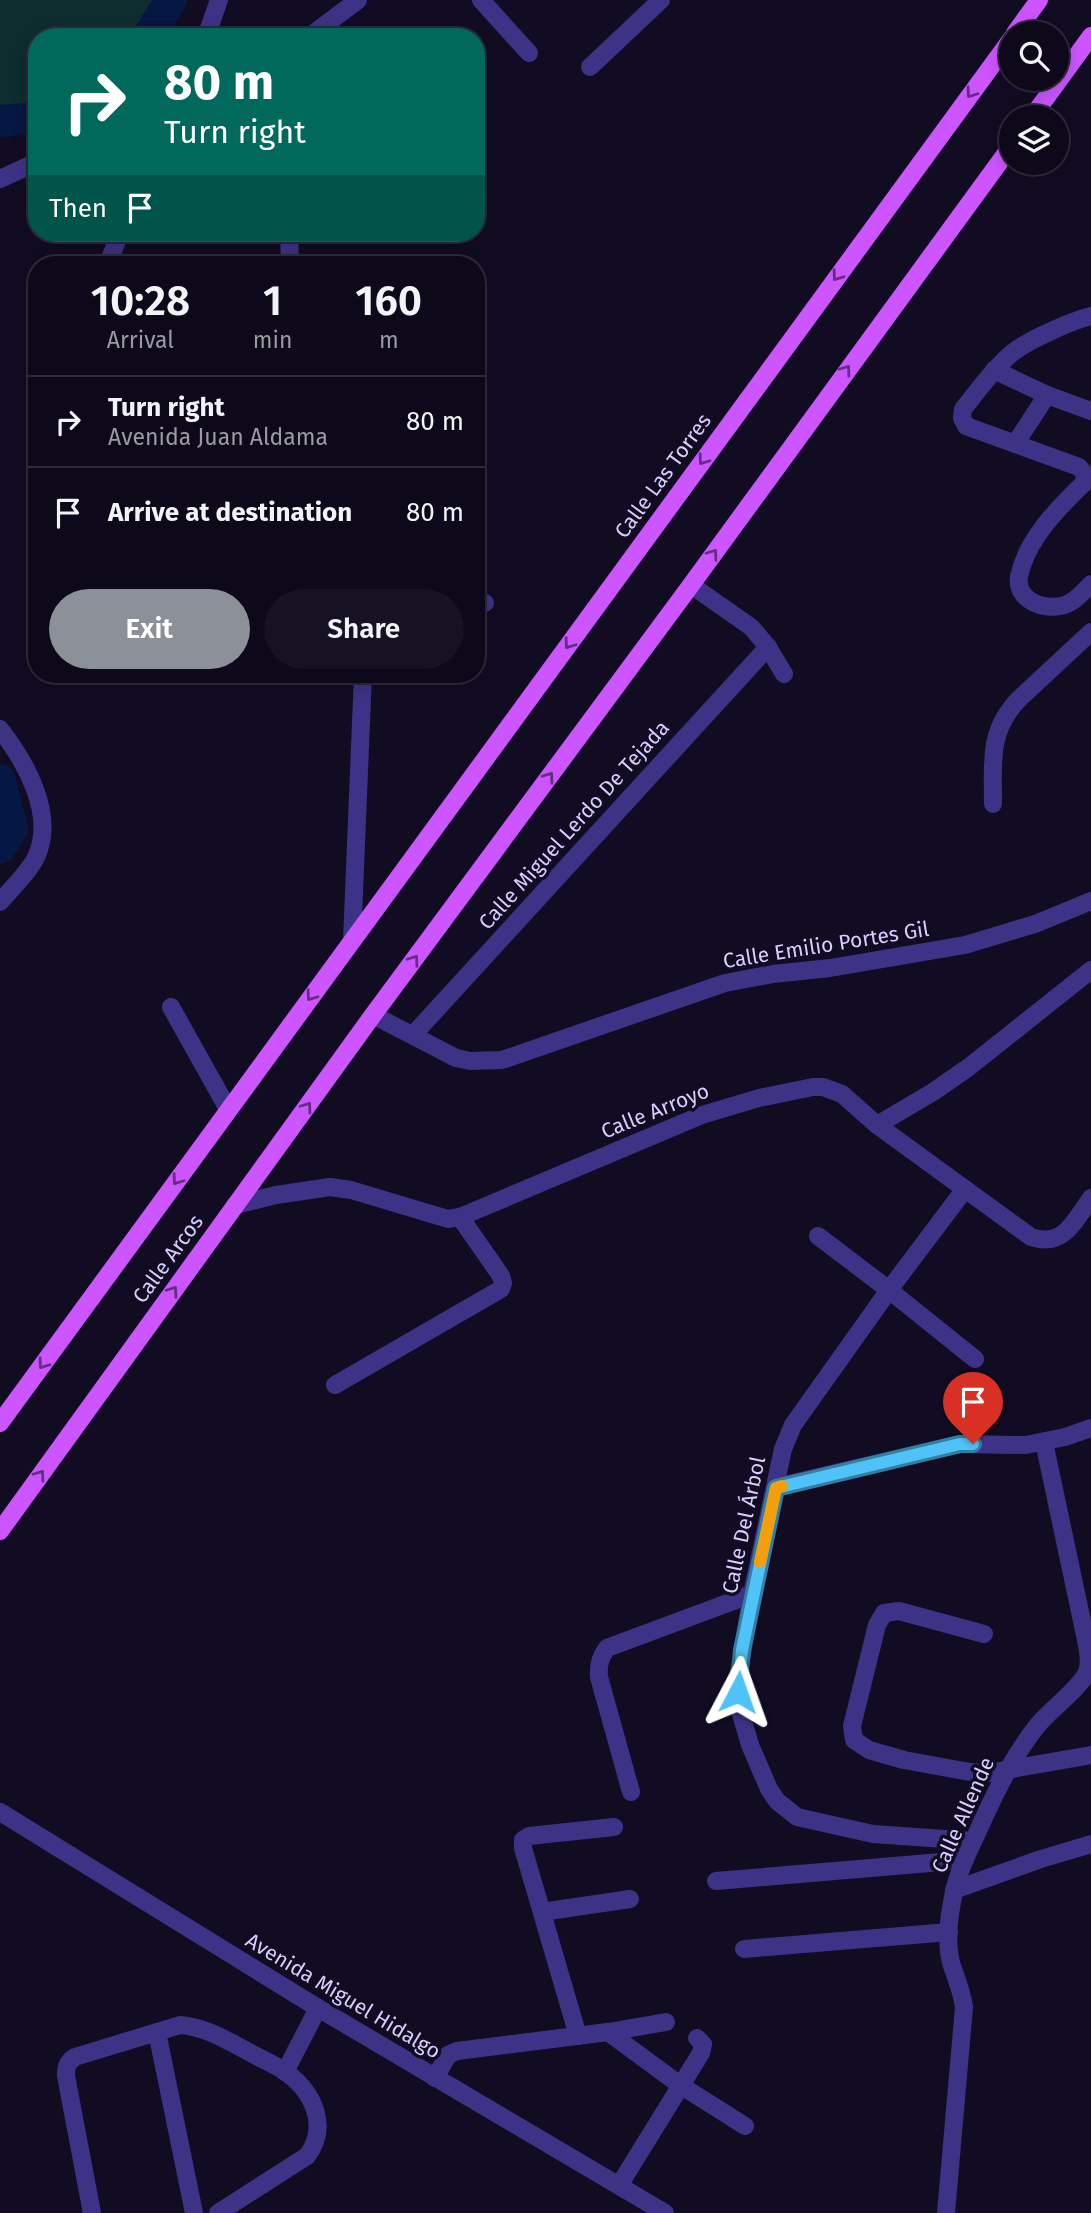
<!DOCTYPE html>
<meta charset="utf-8">
<style>
body{margin:0;font-family:"Fira Sans",sans-serif;background:#171223;color:#f1f3f6;height:100vh;display:flex;flex-direction:column;font-size:26px;white-space:nowrap}
*{box-sizing:border-box;margin:0}
p{font-size:23px;color:#9b9aa2}
.icon{flex:none;width:38px;height:38px;fill:none;stroke:currentColor;stroke-width:2;stroke-linecap:round;stroke-linejoin:round}
.map{position:relative;flex:1;overflow:hidden}
.sheet{position:absolute;left:28px;top:256px;width:457px;height:427px;display:flex;flex-direction:column;background:#0e091a;border-radius:28px;box-shadow:0 4px 18px #0003,0 0 0 2px #2e2a39}
.sheet>*{flex:none}
.banner{position:absolute;left:28px;top:28px;width:457px;height:214px;border-radius:28px;box-shadow:0 4px 18px #0003,0 0 0 2px #2e2a39;background:#00695c;color:#fff;overflow:hidden}
.fabs{position:absolute;left:999px;top:21px;display:grid;gap:14px}
.fabs a{display:grid;place-items:center;width:70px;height:70px;border-radius:50%;background:#0e091a;box-shadow:0 4px 18px #0003,0 0 0 2px #2e2a39;font-size:35px}
.pin{position:absolute;display:grid;place-items:center;width:60px;height:60px;color:#fff;margin:-72px -30px;border-radius:50% 50% 50% 0;rotate:-45deg;box-shadow:0 0 7px #0007}
.pin .icon{rotate:45deg}
.me{position:absolute;width:77px;margin:-38px;rotate:4deg;stroke-linejoin:round;filter:drop-shadow(0 0 5px #0008)}
.turn{display:flex;align-items:center;gap:24px;height:147px;padding:0 21px;font-size:32px}
.turn .icon{width:91px;height:91px;stroke-width:2.5}
.turn b{display:block;font-size:49px;line-height:60px}
.then{display:flex;align-items:center;height:66px;padding:0 21px;background:#0003;gap:14px;font-size:26px}
.eta{display:flex;justify-content:space-evenly;align-items:center;height:119px;text-align:center}
.eta b{font-size:42px;font-weight:600;line-height:49px}
.primary-button{display:flex;gap:14px;margin-top:auto;padding:14px 21px}
.primary-button a{flex:1;height:80px;border-radius:42px;background:#8c9099;color:#fff;font-size:28px;font-weight:600;line-height:80px;text-align:center}
.primary-button a+a{background:#171223;color:#f1f3f6}
ul{padding:0;list-style:none}
li{display:flex;align-items:center;gap:21px;height:91px;padding:0 21px;border-top:2px solid #2e2a39}
li div{flex:1}
li b{display:block;font-size:26px}
li em{font-style:normal}
.map>svg:first-child{display:block}
.green{fill:#0e2d2e}
.lines{fill:none;stroke-linecap:round;stroke-linejoin:round}
.river{stroke:#051743;stroke-width:32}
.minor{stroke:#3c3386;stroke-width:18}
.major{stroke:#c5f;stroke-width:18}
.oneway{stroke:#662d86}
.route-casing{stroke:#337fa1;stroke-width:18}
.route{stroke:#4fc3f7;stroke-width:12}
.slow{stroke:#f59e0b;stroke-width:12}
.labels{text-anchor:middle;stroke-width:7;stroke-linejoin:round;paint-order:stroke}
.street-label{font-size:21px;fill:#d7ceff;stroke:#120c23}
</style>
<div class="map">
<svg width="1091" height="2213" viewBox="0 0 1091 2213">
<rect width="100%" height="100%" fill="#120c23"/>
<polygon class="green" points="0,0 171,0 148,37 37,37 37,118 0,121"/>
<g class="lines">
<g class="river">
<polyline points="148,37 171,0"/>
<polyline points="0,121 37,118"/>
<polyline points="0,780 12,829 0,848"/>
</g>
<g class="minor">
<polyline points="481,0 529,53"/>
<polyline points="206,37 219,0"/>
<polyline points="309,37 358,0"/>
<polyline points="590,67 661,0"/>
<polyline points="0,179 37,162"/>
<polyline points="289,233 290,264"/>
<polyline points="108,264 120,233"/>
<path d="M1091 316C1071 321 1026 341 1011 354 992 370 978 391 963 409L962 418 966 426 1079 467 1085 474 1084 483C1058 508 1026 540 1019 577 1015 603 1052 614 1071 602 1078 598 1085 590 1091 584"/>
<polyline points="994,370 1047,395 1091,411"/>
<polyline points="1015,444 1047,395"/>
<polyline points="691,585 751,627 768,647 784,674"/>
<polyline points="476,605 485,603"/>
<path d="M0 729C25 761 55 813 37 855 31 870 11 889 0 902"/>
<path d="M993 804C993 762 988 731 1019 699L1091 632"/>
<polyline points="352,941 363,674"/>
<polyline points="171,1007 228,1109"/>
<polyline points="373,1015 456,1058 470,1061 502,1060 725,983 773,974 830,968 965,945 1035,924 1091,901"/>
<polyline points="413,1035 768,647"/>
<polyline points="877,1125 933,1092 969,1067 1091,970"/>
<polyline points="965,1189 889,1290 793,1425 783,1449 752,1594 739,1672 741,1714 750,1745 769,1789 777,1801 797,1817 873,1834 973,1841"/>
<path d="M235 1205 276 1195 330 1187 351 1190 448 1219 460 1217 702 1115 759 1098 813 1087H823L842 1094 877 1125 1031 1237C1064 1248 1074 1221 1091 1198"/>
<polyline points="818,1236 889,1290 975,1359"/>
<polyline points="335,1385 501,1289 503,1283 501,1276 460,1217"/>
<polyline points="776,1487 960,1444 1026,1445 1065,1437 1091,1428"/>
<polyline points="984,1634 899,1611 884,1613 877,1625 852,1726 854,1740 869,1750 904,1760 970,1772 989,1773 1091,1755"/>
<path d="M631 1792 599 1677C598 1665 600 1657 607 1648L752 1594"/>
<polyline points="0,1812 318,2008 665,2213"/>
<polyline points="716,1881 965,1860"/>
<polyline points="954,1890 1041,1859 1091,1844"/>
<polyline points="542,1912 630,1899"/>
<polyline points="744,1949 949,1932"/>
<polyline points="157,2032 194,2213"/>
<polyline points="608,2032 680,2085 745,2126"/>
<polyline points="578,2036 523,1848 523,1840 529,1836 614,1827"/>
<polyline points="285,2072 318,2008"/>
<polyline points="435,2078 448,2055 457,2051 608,2032 666,2022"/>
<polyline points="620,2184 701,2053 703,2044 697,2038"/>
<path d="M92 2213 66 2076C66 2067 67 2062 75 2057L180 2025C206 2027 226 2040 249 2052 261 2059 276 2065 287 2073 314 2093 329 2127 307 2156L218 2213"/>
<path d="M946 2213 964 2007C962 1992 957 1980 952 1966 945 1944 949 1915 954 1892 958 1872 968 1852 977 1833 994 1795 1011 1759 1037 1726 1049 1710 1080 1689 1087 1672 1091 1662 1088 1651 1086 1640L1044 1442"/>
</g>
<g class="major">
<polyline points="1015,33 1039,0"/>
<polyline points="1032,117 1091,36"/>
<polyline points="0,1423 1012,38"/>
<polyline points="0,1531 373,1015 691,585 1012,145"/>
</g>
</g>
<defs><path id="oneway-chevron" d="M-2-3.5L2.5 0L-2 3.5" fill="none" stroke-width="1.6" stroke-linecap="round" stroke-linejoin="round" transform="scale(1.75)"/></defs>
<g class="oneway">
<use href="#oneway-chevron" transform="translate(971 93) rotate(126)"/>
<use href="#oneway-chevron" transform="translate(837 276) rotate(126)"/>
<use href="#oneway-chevron" transform="translate(846 370) rotate(-54)"/>
<use href="#oneway-chevron" transform="translate(703 460) rotate(126)"/>
<use href="#oneway-chevron" transform="translate(713 554) rotate(-54)"/>
<use href="#oneway-chevron" transform="translate(569 644) rotate(126)"/>
<use href="#oneway-chevron" transform="translate(549 777) rotate(-54)"/>
<use href="#oneway-chevron" transform="translate(414 960) rotate(-54)"/>
<use href="#oneway-chevron" transform="translate(311 996) rotate(126)"/>
<use href="#oneway-chevron" transform="translate(307 1107) rotate(-54)"/>
<use href="#oneway-chevron" transform="translate(177 1180) rotate(126)"/>
<use href="#oneway-chevron" transform="translate(173 1291) rotate(-54)"/>
<use href="#oneway-chevron" transform="translate(43 1364) rotate(126)"/>
<use href="#oneway-chevron" transform="translate(40 1475) rotate(-54)"/>
</g>
<g class="lines">
<defs>
<polyline id="route" points="738,1692 742,1650 776,1488 960,1444 973,1444"/>
</defs>
<use href="#route" class="route-casing"/>
<use href="#route" class="route"/>
<polyline class="slow" points="760,1562 776,1488 782,1486"/>
</g>
<g class="labels">
<g class="street-label">
<text transform="translate(663 476) rotate(-54)" y="7">Calle Las Torres</text>
<text transform="translate(574 825) rotate(-48)" y="7">Calle Miguel Lerdo De Tejada</text>
<text transform="translate(826 945) rotate(-9)" y="7">Calle Emilio Portes Gil</text>
<text transform="translate(655 1111) rotate(-22)" y="7">Calle Arroyo</text>
<text transform="translate(168 1259) rotate(-54)" y="7">Calle Arcos</text>
<text transform="translate(744 1525) rotate(-78)" y="7">Calle Del Árbol</text>
<text transform="translate(963 1815) rotate(-66)" y="7">Calle Allende</text>
<text transform="translate(343 1996) rotate(31)" y="7">Avenida Miguel Hidalgo</text>
</g>
</g>
</svg>
<div class="fabs">
<a><svg class="icon" aria-label="search" viewBox="0 0 24 24"><circle cx="10" cy="10" r="6"/><path d="M15 15l6 6"/></svg></a>
<a><svg class="icon" aria-label="layers" viewBox="0 0 24 24"><path d="M12 4l9 5-9 5-9-5zM3 14l9 5 9-5"/></svg></a>
</div>
<div class="pin" style="left:973px;top:1444px;background:#d93025"><svg class="icon" aria-label="arrive" viewBox="0 0 24 24"><path d="M6 21V4h12l-3 4 3 4H6"/></svg></div>
<svg class="me" style="left:738px;top:1692px" viewBox="-20 -20 40 40"><path d="M0-17L14 15 0 8-14 15z" fill="#4fc3f7" stroke="#fff" stroke-width="4"/></svg>
<div class="banner">
<div class="turn"><svg class="icon" aria-label="right" viewBox="0 0 24 24"><path d="M7 20v-9h11M14 6l5 5-5 5"/></svg><div><b>80 m</b>Turn right</div></div>
<div class="then">Then<svg class="icon" aria-label="arrive" viewBox="0 0 24 24"><path d="M6 21V4h12l-3 4 3 4H6"/></svg></div>
</div>
<section class="sheet">
<div class="eta">
<div><b>10:28</b><p>Arrival</p></div>
<div><b>1</b><p>min</p></div>
<div><b>160</b><p>m</p></div>
</div>
<ul>
<li><svg class="icon" aria-label="right" viewBox="0 0 24 24"><path d="M7 20v-9h11M14 6l5 5-5 5"/></svg><div><b>Turn right</b><p>Avenida Juan Aldama</p></div><em>80 m</em></li>
<li><svg class="icon" aria-label="arrive" viewBox="0 0 24 24"><path d="M6 21V4h12l-3 4 3 4H6"/></svg><div><b>Arrive at destination</b></div><em>80 m</em></li>
</ul>
<div class="primary-button"><a>Exit</a><a>Share</a></div>
</section>
</div>
